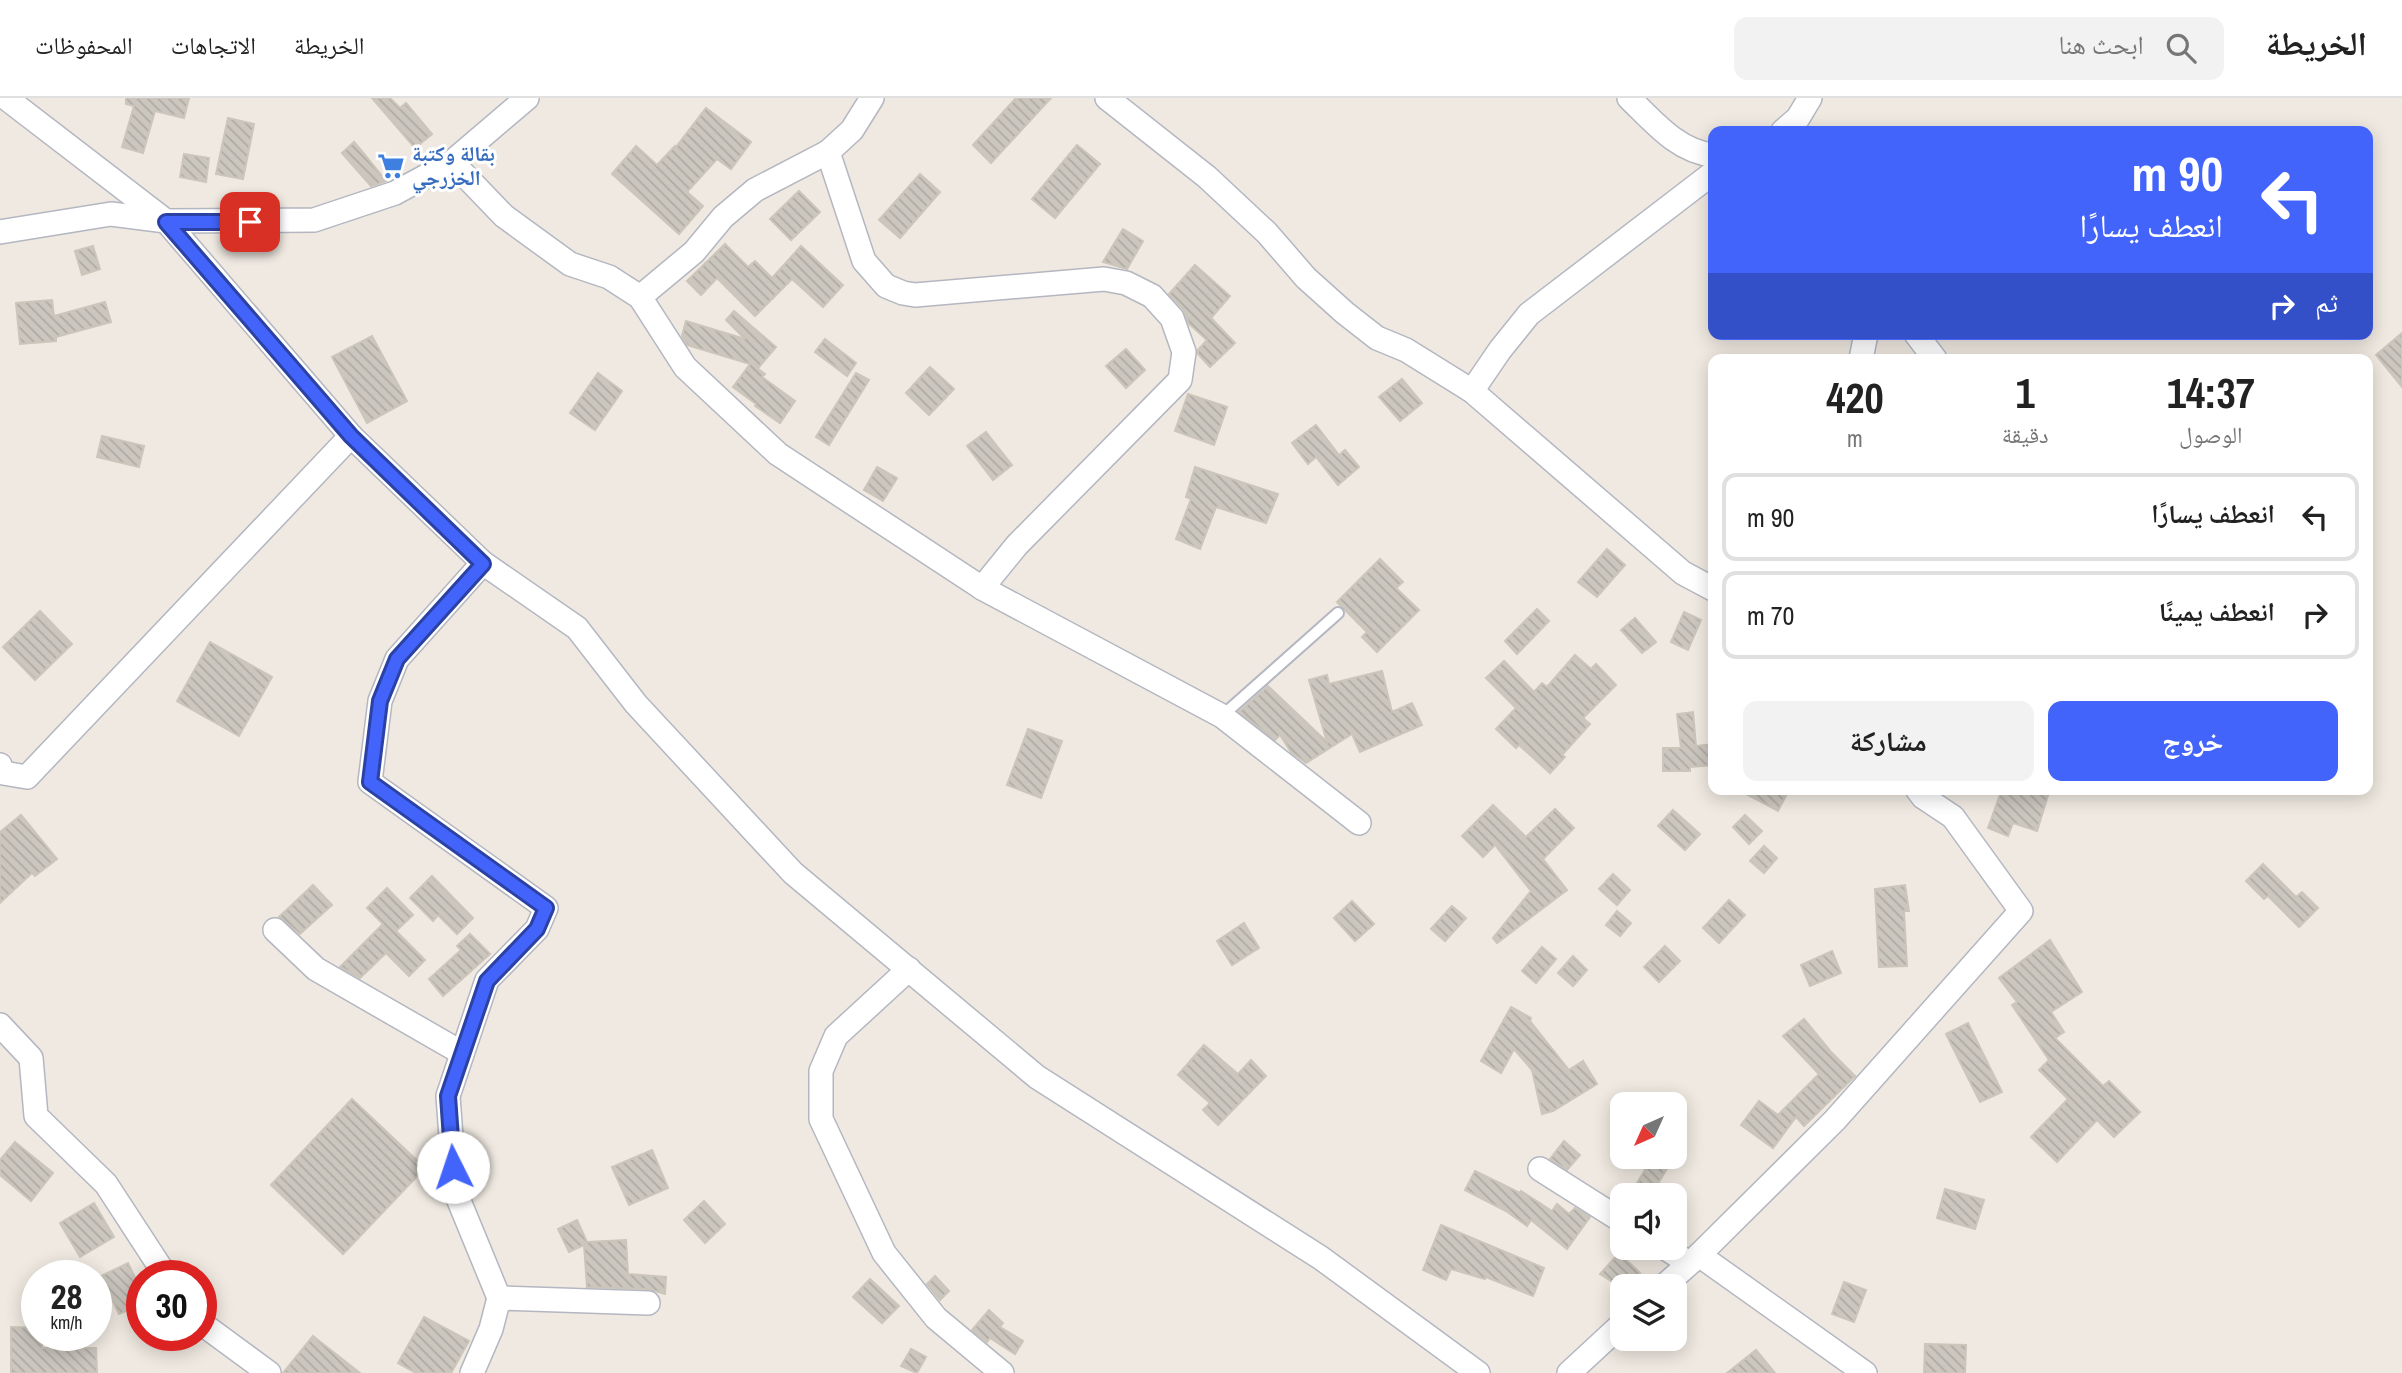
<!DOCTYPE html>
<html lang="ar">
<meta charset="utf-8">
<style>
body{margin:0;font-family:"Archivo Narrow","Noto Naskh Arabic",sans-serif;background:#f2f2f2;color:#222;direction:rtl;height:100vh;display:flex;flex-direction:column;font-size:26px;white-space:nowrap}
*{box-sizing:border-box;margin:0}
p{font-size:23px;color:#767676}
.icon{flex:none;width:38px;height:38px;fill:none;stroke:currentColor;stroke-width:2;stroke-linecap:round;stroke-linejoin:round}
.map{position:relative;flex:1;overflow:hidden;direction:ltr}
.details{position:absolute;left:1708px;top:256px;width:665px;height:441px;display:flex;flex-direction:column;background:#fff;border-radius:14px;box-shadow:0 4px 18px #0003;direction:rtl}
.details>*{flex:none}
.banner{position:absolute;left:1708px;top:28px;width:665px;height:214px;border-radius:14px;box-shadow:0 4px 18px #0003;direction:rtl;background:#4264fb;color:#fff;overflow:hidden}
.needle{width:46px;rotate:225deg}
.fabs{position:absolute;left:1610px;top:994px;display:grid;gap:14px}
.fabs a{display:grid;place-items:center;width:77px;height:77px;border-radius:14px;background:#fff;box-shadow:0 4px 18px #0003;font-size:35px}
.speed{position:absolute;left:21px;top:1162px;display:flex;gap:14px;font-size:35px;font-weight:700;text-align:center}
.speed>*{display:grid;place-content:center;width:91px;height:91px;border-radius:50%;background:#fff;box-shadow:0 4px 18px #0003;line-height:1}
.speed small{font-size:18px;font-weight:400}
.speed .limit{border:10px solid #d22;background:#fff;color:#111}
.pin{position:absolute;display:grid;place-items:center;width:60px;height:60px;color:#fff;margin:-30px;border-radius:14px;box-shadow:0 4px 10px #0006}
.me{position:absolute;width:77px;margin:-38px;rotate:356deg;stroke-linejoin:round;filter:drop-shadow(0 0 5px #0008)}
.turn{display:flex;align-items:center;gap:24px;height:147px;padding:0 35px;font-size:32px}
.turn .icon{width:91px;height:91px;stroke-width:2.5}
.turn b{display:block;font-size:49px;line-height:60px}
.then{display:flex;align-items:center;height:66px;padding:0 35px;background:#0003;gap:14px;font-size:26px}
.eta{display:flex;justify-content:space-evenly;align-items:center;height:119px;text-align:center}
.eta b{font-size:42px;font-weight:700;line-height:49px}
.cta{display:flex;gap:14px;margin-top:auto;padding:14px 35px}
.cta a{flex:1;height:80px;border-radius:14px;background:#4264fb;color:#fff;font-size:28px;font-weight:700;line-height:80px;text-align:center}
.cta a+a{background:#f2f2f2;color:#222}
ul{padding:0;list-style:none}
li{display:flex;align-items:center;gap:21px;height:88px;margin:0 14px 10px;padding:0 21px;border:4px solid #e0e0e0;border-radius:14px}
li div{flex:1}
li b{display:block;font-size:26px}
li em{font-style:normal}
header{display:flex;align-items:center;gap:42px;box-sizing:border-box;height:98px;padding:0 35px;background:#fff;border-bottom:2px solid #e0e0e0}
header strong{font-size:33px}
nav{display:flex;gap:38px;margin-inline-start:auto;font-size:24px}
.search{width:490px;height:63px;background:#f2f2f2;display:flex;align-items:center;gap:18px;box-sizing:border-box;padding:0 24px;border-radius:14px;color:#767676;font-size:26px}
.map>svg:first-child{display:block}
.building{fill:url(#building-back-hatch);stroke:#cbc5ba;stroke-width:2}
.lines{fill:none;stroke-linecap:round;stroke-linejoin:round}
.lane-casing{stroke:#b4b7c1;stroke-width:14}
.street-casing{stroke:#b4b7c1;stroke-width:26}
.lane{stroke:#fff;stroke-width:10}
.street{stroke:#fff;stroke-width:23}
.route-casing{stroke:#2b41a3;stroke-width:18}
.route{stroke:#4264fb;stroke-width:12}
.labels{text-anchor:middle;stroke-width:6;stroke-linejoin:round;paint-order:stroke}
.shop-label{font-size:21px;font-weight:bold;fill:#366cbe;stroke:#fff;text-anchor:start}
</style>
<header>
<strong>الخريطة</strong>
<div class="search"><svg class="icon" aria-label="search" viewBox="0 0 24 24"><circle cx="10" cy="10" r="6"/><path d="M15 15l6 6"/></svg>ابحث هنا</div>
<nav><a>الخريطة</a><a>الاتجاهات</a><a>المحفوظات</a></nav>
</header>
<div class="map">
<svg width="2402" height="1275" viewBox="0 0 2402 1275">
<defs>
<pattern id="building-back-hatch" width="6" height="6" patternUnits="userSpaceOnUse" patternTransform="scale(1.75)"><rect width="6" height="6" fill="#cbc7bf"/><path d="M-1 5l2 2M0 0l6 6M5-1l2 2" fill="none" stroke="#afaba4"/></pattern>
</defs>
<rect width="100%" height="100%" fill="#efe9e1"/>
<g class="building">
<polygon points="126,0 189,0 184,20 155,13 143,55 122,49 134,8 126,6"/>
<polygon points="372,0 390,0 400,10 406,5 432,36 415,50"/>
<polygon points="1016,0 1051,0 991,65 973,47"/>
<polygon points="706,10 751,44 731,71 717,61 687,94 703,108 679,136 612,76 636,48 657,67 675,48 676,49"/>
<polygon points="228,20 254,26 243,81 216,76"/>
<polygon points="354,44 365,57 386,83 371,88 342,55"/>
<polygon points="1077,47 1100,66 1055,120 1032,101"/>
<polygon points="184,56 209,60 206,84 180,79"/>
<polygon points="920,76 940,94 900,140 879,122"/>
<polygon points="799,93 820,114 791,142 770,121"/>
<polygon points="1123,131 1143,143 1127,171 1103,164"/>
<polygon points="725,146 748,169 755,163 772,180 801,148 843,187 823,209 792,181 755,218 717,180 701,197 687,183"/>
<polygon points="93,148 100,171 82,177 75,153"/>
<polygon points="1195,167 1230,198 1211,220 1235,245 1210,269 1198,256 1198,252 1207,242 1189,226 1183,211 1169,196"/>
<polygon points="52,202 54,218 105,204 111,224 56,239 56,243 20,246 16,205"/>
<polygon points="734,213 776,249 759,269 753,267 765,276 762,279 795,303 780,325 755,308 756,306 733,289 750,266 687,247 682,238 686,223 745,241 726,222"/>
<polygon points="2402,235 2402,289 2376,257"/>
<polygon points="372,238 407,303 367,325 332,259"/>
<polygon points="825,241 856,265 847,278 815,254"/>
<polygon points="1126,251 1145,272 1126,290 1106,268"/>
<polygon points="930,269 954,291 929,317 906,295"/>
<polygon points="598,275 622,293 595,332 570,315"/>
<polygon points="856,275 869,282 829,347 816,339"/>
<polygon points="1402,281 1422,305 1400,323 1379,299"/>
<polygon points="1188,296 1227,309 1214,347 1175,333"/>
<polygon points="1316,327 1339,357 1345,352 1359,369 1338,387 1316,359 1308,366 1292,345"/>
<polygon points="986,334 1012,367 993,382 967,348"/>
<polygon points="102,338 144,348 139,369 97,359"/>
<polygon points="877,369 897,380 883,403 864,392"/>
<polygon points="1195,369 1278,396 1266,425 1216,409 1200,451 1176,441 1191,401 1186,399"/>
<polygon points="1607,451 1625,467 1597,499 1578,484"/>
<polygon points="1380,461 1403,484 1396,490 1419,512 1377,554 1362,539 1367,534 1337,504"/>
<polygon points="1537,511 1549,523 1517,556 1505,543"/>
<polygon points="40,513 72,546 35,582 3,549"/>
<polygon points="1684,514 1701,522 1688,552 1671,544"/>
<polygon points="1635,520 1656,544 1642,555 1621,532"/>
<polygon points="210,544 272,579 239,638 177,603"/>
<polygon points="1575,557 1591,571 1596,566 1616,587 1583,620 1590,626 1562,657 1565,659 1550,675 1519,647 1516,650 1496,631 1516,610 1486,580 1504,563 1534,594 1542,585 1547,589"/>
<polygon points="1382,573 1392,614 1412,605 1422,627 1360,654 1352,636 1306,665 1291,654 1280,637 1275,642 1239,614 1268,588 1327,644 1309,582 1327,577 1329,586"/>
<polygon points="1693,614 1696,648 1713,646 1713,667 1690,669 1690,673 1663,673 1663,650 1681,650 1677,616"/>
<polygon points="1028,631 1062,643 1041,700 1007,687"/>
<polygon points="1737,691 1778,691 1787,696 1778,713"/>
<polygon points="2002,691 2050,691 2037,733 2013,725 2008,738 1988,730"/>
<polygon points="1493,707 1526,739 1555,711 1574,730 1543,761 1567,792 1497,845 1493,840 1531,793 1495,747 1483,759 1462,738"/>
<polygon points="1673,712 1700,736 1685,752 1658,728"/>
<polygon points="21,717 57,761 35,778 32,775 0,805 0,734"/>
<polygon points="1745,717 1762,733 1749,746 1733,729"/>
<polygon points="1764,748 1777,760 1764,775 1750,763"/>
<polygon points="2263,766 2296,799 2302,794 2318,810 2299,829 2268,798 2264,801 2246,783"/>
<polygon points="1613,776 1630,792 1617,807 1599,791"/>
<polygon points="432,778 473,820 457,836 438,817 433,823 410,800"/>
<polygon points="313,787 332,807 300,836 279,819"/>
<polygon points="1905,787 1909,813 1904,813 1907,868 1879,869 1875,791"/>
<polygon points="387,790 413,817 396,833 425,862 409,878 386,855 360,880 340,869 383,826 367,810"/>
<polygon points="1729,802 1745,817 1719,845 1703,830"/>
<polygon points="1352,803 1374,826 1355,843 1334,820"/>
<polygon points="1452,808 1466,820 1445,843 1431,831"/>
<polygon points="1617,813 1631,825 1620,838 1606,827"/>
<polygon points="1244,825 1259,850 1232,867 1217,843"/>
<polygon points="470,836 490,856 443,898 429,881 461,852 457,848"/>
<polygon points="2050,842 2082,894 2051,914 2064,934 2055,940 2103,988 2109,983 2140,1014 2114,1039 2097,1022 2057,1064 2031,1039 2068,1001 2039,972 2049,962 2012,907 2017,904 1999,880"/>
<polygon points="1665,848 1680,863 1659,884 1644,869"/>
<polygon points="1542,849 1556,861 1536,885 1522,873"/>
<polygon points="1832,853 1841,875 1810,888 1801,867"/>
<polygon points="1573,858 1587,872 1573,888 1558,875"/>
<polygon points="1511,909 1531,920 1530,923 1569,972 1583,963 1597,986 1553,1013 1542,1016 1532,972 1514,951 1501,975 1481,963"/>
<polygon points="1804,921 1831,954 1855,978 1804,1028 1796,1019 1773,1050 1741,1027 1759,1003 1778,1017 1819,976 1783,938"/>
<polygon points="1968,925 2002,994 1980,1004 1946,936"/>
<polygon points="1204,947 1238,976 1251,962 1266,978 1218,1027 1203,1012 1210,1005 1178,977"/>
<polygon points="352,1001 425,1070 343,1156 271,1087"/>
<polygon points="1564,1043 1580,1057 1567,1072 1550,1061"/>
<polygon points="15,1044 53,1075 31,1103 0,1077 0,1062"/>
<polygon points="652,1052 668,1090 629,1107 612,1069"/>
<polygon points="1652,1060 1668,1069 1651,1097 1642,1097 1633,1092"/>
<polygon points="1475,1073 1520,1095 1521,1093 1552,1113 1557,1106 1569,1116 1575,1110 1590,1119 1567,1151 1531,1122 1527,1128 1506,1113 1465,1092"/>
<polygon points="1945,1091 1984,1102 1975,1131 1937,1120"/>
<polygon points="704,1103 725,1126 705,1145 684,1122"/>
<polygon points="94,1105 114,1139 80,1159 60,1125"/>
<polygon points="577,1122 587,1144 626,1142 628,1176 666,1179 665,1196 648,1191 587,1189 584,1147 569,1154 558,1131"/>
<polygon points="1441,1127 1544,1170 1533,1198 1486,1179 1485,1181 1451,1171 1446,1182 1423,1172"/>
<polygon points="1619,1155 1640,1175 1628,1188 1622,1190 1600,1176"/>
<polygon points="128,1165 142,1194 142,1206 119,1216 101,1178"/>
<polygon points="935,1178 949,1193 940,1202 927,1186"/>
<polygon points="870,1181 899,1208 882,1225 853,1199"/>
<polygon points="1844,1184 1866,1192 1854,1224 1832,1216"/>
<polygon points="989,1212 1003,1225 1000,1229 1023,1243 1015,1256 990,1240 987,1244 972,1232"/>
<polygon points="424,1219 469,1243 451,1275 416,1275 398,1265"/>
<polygon points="11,1229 37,1230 37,1237 42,1237 42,1250 96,1250 97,1275 11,1275"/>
<polygon points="313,1238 360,1275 283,1275"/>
<polygon points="1925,1246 1966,1247 1965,1275 1924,1275"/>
<polygon points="911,1251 926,1259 917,1275 901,1268"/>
<polygon points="1756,1252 1775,1275 1727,1275"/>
</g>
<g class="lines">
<defs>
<polyline id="lane" points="1222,618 1338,515"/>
<g id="street">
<polyline points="6,0 166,123 351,338 483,465 577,530 636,606 793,775 1037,979 1321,1160 1478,1275"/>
<polyline points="1107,0 1207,79 1267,135 1306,180 1345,215 1377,240 1406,252 1472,293 1683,475 1713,491"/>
<path d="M1629 0C1653 23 1678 54 1713 57"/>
<polyline points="1783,33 1798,20 1810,0"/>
<polyline points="828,54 864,163 886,188 903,195 915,197 1104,181 1126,185 1152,198 1172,220 1184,254 1180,282 1017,447 982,490"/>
<polyline points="452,64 504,118 570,166 609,179 640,199 685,269 778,356 982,490 1222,618 1359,725"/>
<polyline points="0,134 111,116 166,123 314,122 395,95 452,64 527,0"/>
<polyline points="640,199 694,154 723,119 755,92 828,54 852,32 872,0"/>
<polyline points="1916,236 1935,261"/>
<polyline points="1861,261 1866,236"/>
<polyline points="1472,293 1500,252 1529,216 1713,75"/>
<polyline points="483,465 397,561 380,603 370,684 546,810 537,831 487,882 448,998 455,1093 499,1200"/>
<polyline points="0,667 3,675 27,679 351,338"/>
<polyline points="275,832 316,871 462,955"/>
<polyline points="909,871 836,938 821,973 821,1021 884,1155 936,1220 1002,1275"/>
<polyline points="0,927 31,960 36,1018 106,1086 166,1178"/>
<polyline points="1540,1071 1622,1123"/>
<polyline points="1665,1150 1689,1165"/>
<polyline points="1699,1157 1835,1022 2021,813 1953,719 1923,699 1917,691"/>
<polyline points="1664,1188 1699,1157 1865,1275"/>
<polyline points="201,1225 269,1275"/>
<polyline points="472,1275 491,1231 499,1200 648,1205"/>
<polyline points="1569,1275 1622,1226"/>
</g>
</defs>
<use href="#lane" class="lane-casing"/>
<use href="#street" class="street-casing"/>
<use href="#lane" class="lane"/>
<use href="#street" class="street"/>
</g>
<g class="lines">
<defs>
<polyline id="route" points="250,124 166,124 351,338 483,466 397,561 380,603 370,684 546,810 537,831 487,883 448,998 453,1069"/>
</defs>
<use href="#route" class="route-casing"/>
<use href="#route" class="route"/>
</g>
<defs>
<symbol id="supermarket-bare" viewBox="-9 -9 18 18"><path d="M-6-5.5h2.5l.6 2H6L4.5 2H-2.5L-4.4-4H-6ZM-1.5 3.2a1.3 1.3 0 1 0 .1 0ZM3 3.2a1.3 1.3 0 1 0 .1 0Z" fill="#3f7fe0" stroke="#fff" stroke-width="2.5" paint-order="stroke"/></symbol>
</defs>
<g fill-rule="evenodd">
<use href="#supermarket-bare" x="372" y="49" width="38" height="38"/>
</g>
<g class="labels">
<g class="shop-label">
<text x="412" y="63">بقالة وكتبة<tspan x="412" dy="24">الخزرجي</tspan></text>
</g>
</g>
</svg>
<div class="fabs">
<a><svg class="needle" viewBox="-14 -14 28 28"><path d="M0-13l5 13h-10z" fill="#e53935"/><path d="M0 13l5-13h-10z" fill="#767676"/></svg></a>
<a><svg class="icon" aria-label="sound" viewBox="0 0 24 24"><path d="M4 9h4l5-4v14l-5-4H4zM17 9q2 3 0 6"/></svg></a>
<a><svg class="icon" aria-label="layers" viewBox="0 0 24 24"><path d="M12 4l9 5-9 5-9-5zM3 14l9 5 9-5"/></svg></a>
</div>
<div class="speed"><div>28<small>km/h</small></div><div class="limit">30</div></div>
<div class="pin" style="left:250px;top:124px;background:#d93025"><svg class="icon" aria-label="arrive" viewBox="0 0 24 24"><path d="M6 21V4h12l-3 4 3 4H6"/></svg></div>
<svg class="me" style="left:453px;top:1069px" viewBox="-20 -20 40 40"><circle r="19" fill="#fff"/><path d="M0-13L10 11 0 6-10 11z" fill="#4264fb"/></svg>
<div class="banner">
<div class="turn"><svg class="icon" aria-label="left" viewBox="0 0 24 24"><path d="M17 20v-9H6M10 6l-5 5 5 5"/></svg><div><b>90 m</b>انعطف يسارًا</div></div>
<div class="then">ثم<svg class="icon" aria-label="right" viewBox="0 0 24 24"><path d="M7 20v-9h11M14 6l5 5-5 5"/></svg></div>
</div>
<section class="details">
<div class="eta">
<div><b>14:37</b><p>الوصول</p></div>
<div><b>1</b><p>دقيقة</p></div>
<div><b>420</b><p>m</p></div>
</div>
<ul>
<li><svg class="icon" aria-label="left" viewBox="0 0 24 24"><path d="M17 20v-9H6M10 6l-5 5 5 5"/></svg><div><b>انعطف يسارًا</b></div><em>90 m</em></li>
<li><svg class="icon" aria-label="right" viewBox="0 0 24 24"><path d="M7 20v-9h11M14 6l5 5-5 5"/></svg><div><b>انعطف يمينًا</b></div><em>70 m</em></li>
</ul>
<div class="cta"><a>خروج</a><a>مشاركة</a></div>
</section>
</div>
